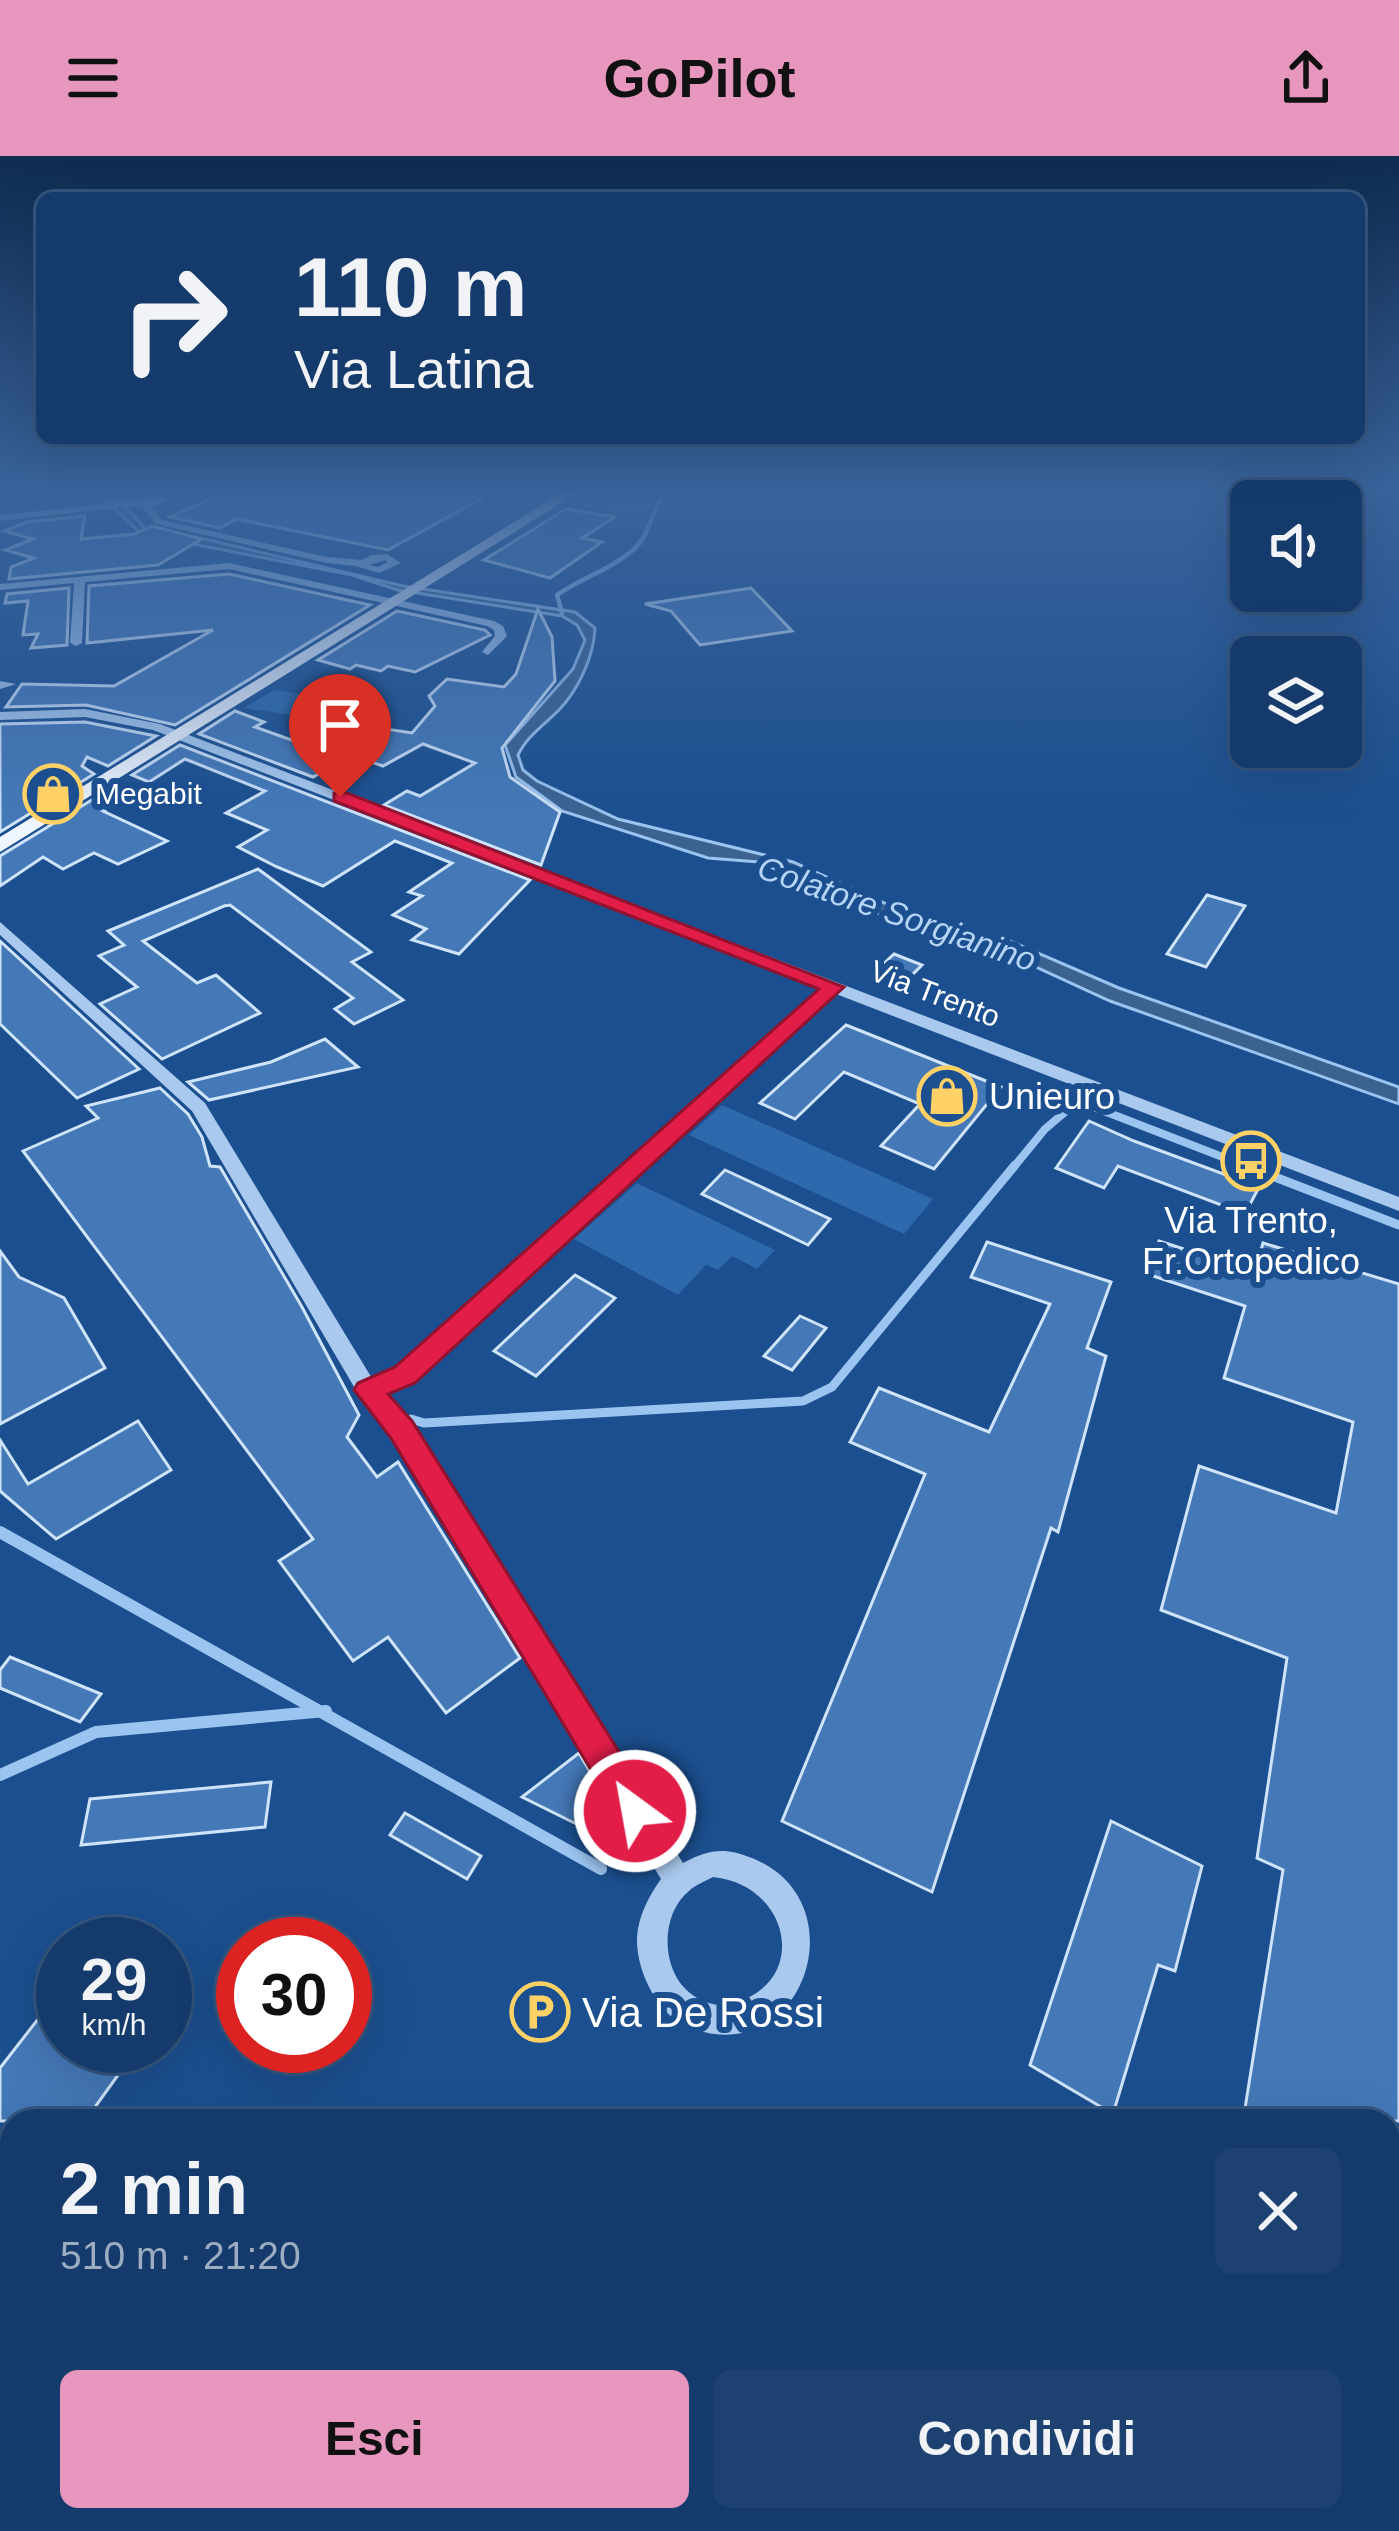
<!DOCTYPE html>
<html lang="it">
<meta charset="utf-8">
<style>
body{margin:0;font-family:Arial,sans-serif;background:#1d4271;color:#f1f3f6;height:100vh;display:flex;flex-direction:column;font-size:45px;white-space:nowrap}
*{box-sizing:border-box;margin:0}
p{font-size:39px;color:#9dadc1}
.icon{flex:none;width:66px;height:66px;fill:none;stroke:currentColor;stroke-width:2;stroke-linecap:round;stroke-linejoin:round}
.map{position:relative;flex:1;overflow:hidden}
.panel{position:absolute;left:0px;top:1953px;width:1401px;height:423px;display:flex;flex-direction:column;background:#143b6b;border-radius:36px 36px 0 0;box-shadow:0 12px 48px #0002,0 0 0 3px #33557e}
.panel>*{flex:none}
.hud{position:absolute;left:36px;top:36px;width:1329px;height:252px;border-radius:18px;box-shadow:0 12px 48px #0002,0 0 0 3px #33557e;background:#143b6b;color:#f1f3f6;overflow:hidden}
.controls{position:absolute;left:1230px;top:324px;display:grid;gap:24px}
.controls a{display:grid;place-items:center;width:132px;height:132px;border-radius:18px;background:#143b6b;box-shadow:0 12px 48px #0002,0 0 0 3px #33557e;font-size:60px}
.speed{position:absolute;left:36px;top:1761px;display:flex;gap:24px;font-size:60px;font-weight:700;text-align:center}
.speed>*{display:grid;place-content:center;width:156px;height:156px;border-radius:50%;background:#143b6b;box-shadow:0 12px 48px #0002,0 0 0 3px #33557e;line-height:1}
.speed small{font-size:30px;font-weight:400}
.speed .limit{border:18px solid #d22;background:#fff;color:#111}
.pin{position:absolute;display:grid;place-items:center;width:102px;height:102px;color:#fff;margin:-123px -51px;border-radius:50% 50% 50% 0;rotate:-45deg;box-shadow:0 0 12px #0007}
.pin .icon{rotate:45deg}
.me{position:absolute;width:132px;margin:-66px;rotate:328deg;stroke-linejoin:round;filter:drop-shadow(0 0 9px #0008)}
.turn{display:flex;align-items:center;gap:42px;height:252px;padding:0 60px;font-size:54px}
.turn .icon{width:156px;height:156px;stroke-width:2.5}
.turn b{display:block;font-size:84px;line-height:102px}
.round{display:grid;place-items:center;flex:none;width:126px;height:126px;border-radius:18px;background:#1d4271}
.head{display:flex;align-items:center;justify-content:space-between;height:204px;padding:0 60px}
h1{font-size:72px;font-weight:700;line-height:90px}
.button{display:flex;gap:24px;margin-top:auto;padding:24px 60px}
.button a{flex:1;height:138px;border-radius:18px;background:#e797bd;color:#111;font-size:48px;font-weight:700;line-height:138px;text-align:center}
.button a+a{background:#1d4271;color:#f1f3f6}
header{display:flex;justify-content:space-between;align-items:center;height:156px;padding:0 60px;background:#e797bd;color:#111;font-size:54px;font-weight:700}
.map>svg:first-child{display:block}
.green{fill:#2e69ad}
.water{fill:#3c6290;stroke:#9cc4f0;stroke-width:3}
.lines{fill:none;stroke-linecap:round;stroke-linejoin:round}
.stream-far4{stroke:#9cc4f0;stroke-width:4.5}
.stream-far3{stroke:#9cc4f0;stroke-width:8}
.stream-far2{stroke:#9cc4f0;stroke-width:9}
.stream-far1{stroke:#9cc4f0;stroke-width:12}
.stream{stroke:#9cc4f0;stroke-width:15}
.building{fill:#4478b7;stroke:#cfe3fa;stroke-width:3}
.minor{fill:#a9c9ee;fill-rule:evenodd}
.major{fill:#f0f6ff;fill-rule:evenodd}
.route{fill:#e11d48;stroke:#92132f;stroke-width:3}
.labels{text-anchor:middle;stroke-width:12;stroke-linejoin:round;paint-order:stroke}
.far-poi-label{font-size:30px;fill:#fff;stroke:#1b4f8f;text-anchor:start}
.far-street-label{font-size:30px;fill:#fff;stroke:#1b4f8f}
.far-water-label{font-size:33px;font-style:italic;fill:#b5d3f5;stroke:#1b4f8f}
.poi-label{font-size:36px;fill:#fff;stroke:#1b4f8f;text-anchor:start}
.near-poi-label{font-size:42px;fill:#fff;stroke:#1b4f8f;text-anchor:start}
</style>
<header><svg class="icon" aria-label="menu" viewBox="0 0 24 24"><path d="M4 6h16M4 12h16M4 18h16"/></svg>GoPilot<svg class="icon" aria-label="share" viewBox="0 0 24 24"><path d="M12 15V3M7 8l5-5 5 5M5 13v7h14v-7"/></svg></header>
<div class="map">
<svg width="1399" height="2375" viewBox="0 0 1399 2375">
<rect width="100%" height="100%" fill="#1b4f8f"/>
<g class="green">
<polygon points="596,335 662,335 652,340 644,374 611,370 623,358 572,349"/>
<polygon points="274,534 348,545 323,563 244,552"/>
<polygon points="722,949 933,1043 904,1078 689,979"/>
<polygon points="637,1027 775,1094 757,1113 732,1100 718,1114 706,1109 678,1139 574,1083"/>
</g>
<path class="water" d="M97 335 111 337 149 376 209 384 403 430 575 456 595 472C594 501 578 534 559 554 544 569 527 580 518 599L523 614 537 625 618 663 793 706 918 762 1010 785 1119 832 1399 931V948L1110 845 1003 796 882 759 759 706 708 702 562 655 516 621 505 589 573 513 585 484 577 469 562 460 398 434 352 419 141 378Z"/>
<g class="lines">
<path class="stream-far4" d="M562 457 557 439C581 422 612 413 634 393 653 376 650 350 669 335"/>
<polyline class="stream-far3" points="1013,1012 1045,973 1078,945 1251,1012"/>
<g class="stream-far2">
<polyline points="1244,1009 1399,1069"/>
<polyline points="411,1263 424,1267 803,1245 832,1231 1015,1009"/>
</g>
<g class="stream-far1">
<polyline points="0,1376 601,1713"/>
<polyline points="0,1619 96,1576 326,1555"/>
</g>
<g class="stream">
<polyline points="1021,1959 1032,1965"/>
<polyline points="1389,2167 1399,2172"/>
</g>
</g>
<g class="building">
<polygon points="229,335 446,335 483,342 388,394 236,363 220,372 170,361"/>
<polygon points="566,353 615,361 582,382 602,386 550,422 484,404"/>
<polygon points="85,360 81,383 134,378 152,370 202,383 158,409 9,423 11,411 34,402 5,394 33,383 4,375 27,366"/>
<polygon points="229,418 370,449 175,569 86,549 6,551 22,528 114,530 213,474 87,487 89,430"/>
<polygon points="69,432 67,489 31,492 38,478 23,479 28,445 5,447 7,438"/>
<polygon points="751,432 792,475 700,489 671,455 645,448"/>
<polygon points="538,453 552,481 555,525 502,592 510,621 560,656 541,709 384,649 407,635 420,640 475,607 423,588 383,610 328,591 367,570 412,577 435,550 429,540 447,523 504,531 516,518"/>
<polygon points="397,455 485,474 490,479 415,516 388,510 381,515 356,509 350,513 318,504"/>
<polygon points="235,555 264,566 255,571 345,603 313,621 199,578"/>
<polygon points="85,566 156,580 108,610 87,601 82,610 94,618 0,676 0,568"/>
<polygon points="180,589 530,724 459,798 412,784 426,773 393,759 422,740 409,736 452,707 395,685 323,730 277,711 238,691 267,674 226,657 265,635 185,603 149,626 132,619"/>
<polygon points="113,631 126,640 103,655 167,685 118,708 94,697 63,713 43,701 0,730 0,700"/>
<polygon points="258,713 371,796 352,806 403,844 354,868 335,853 353,842 230,749 224,750 143,785 197,827 216,819 260,857 162,903 100,848 137,831 99,800 124,789 108,775"/>
<polygon points="1207,739 1245,750 1206,811 1167,798"/>
<polygon points="0,785 139,913 77,942 0,868"/>
<polygon points="894,798 922,809 903,828 874,817"/>
<polygon points="846,869 1001,931 934,1013 881,990 920,948 844,916 795,963 760,947"/>
<polygon points="325,883 358,911 209,944 188,926 271,906"/>
<polygon points="160,932 188,958 202,981 210,1010 220,1011 302,1151 359,1259 347,1281 377,1321 398,1306 520,1502 446,1557 388,1481 353,1505 279,1405 313,1383 23,995 98,962 86,950"/>
<polygon points="1089,965 1134,985 1259,1031 1245,1058 1118,1010 1104,1032 1056,1012"/>
<polygon points="725,1014 830,1063 808,1089 702,1038"/>
<polygon points="1159,1085 1255,1116 1263,1087 1399,1128 1399,1965 1243,1965 1283,1714 1257,1702 1287,1502 1161,1454 1199,1310 1336,1357 1353,1266 1224,1222 1245,1150 1147,1118"/>
<polygon points="987,1086 1111,1126 1087,1192 1106,1200 1058,1376 1051,1372 932,1736 782,1665 925,1318 850,1286 879,1232 989,1276 1050,1148 971,1121"/>
<polygon points="0,1095 19,1121 64,1142 105,1212 0,1268"/>
<polygon points="575,1119 615,1142 536,1220 494,1195"/>
<polygon points="800,1160 826,1172 792,1214 764,1200"/>
<polygon points="138,1265 171,1314 56,1383 0,1335 0,1284 28,1328"/>
<polygon points="10,1501 101,1538 80,1566 0,1532 0,1514"/>
<polygon points="579,1597 639,1699 522,1641"/>
<polygon points="271,1626 265,1671 81,1689 90,1643"/>
<polygon points="405,1657 481,1700 467,1723 390,1679"/>
<polygon points="1111,1665 1202,1710 1175,1815 1158,1809 1113,1958 1030,1909"/>
<polygon points="63,1831 63,1890 139,1890 85,1965 0,1965 0,1912"/>
</g>
<g class="lines">
<g class="minor">
<path d="M150 338 168 344 152 351 162 364 327 401 362 404 371 399 387 398 401 407 379 417 356 410 327 407 156 368 141 349 0 365V359L134 345ZM385 404 388 406 378 411 369 409Z"/>
<polygon points="229,407 494,465 503,470 507,480 488,499 482,496 495,480 494,474 487,470 229,413 85,426 82,487 76,490 70,487 74,427 0,434 0,428"/>
<polygon points="0,525 16,528 0,533"/>
<path d="M85 553 160 568 1399 1041V1055L836 838 413 1225 383 1238 409 1268 683 1707C709 1693 725 1691 752 1702 860 1745 804 1914 690 1872 658 1860 636 1815 637 1782 638 1760 649 1740 661 1723L393 1280 360 1241 192 955 0 779V766L205 947 373 1224 397 1213 823 833 153 574 85 561 0 564V556ZM713 1721C792 1729 811 1830 729 1848 711 1852 692 1842 681 1828 661 1802 663 1756 689 1735 695 1729 706 1725 713 1721Z"/>
<polygon points="0,2236 12,2239 12,2275 0,2272"/>
</g>
<polygon class="major" points="565,335 581,335 0,696 0,681"/>
</g>
<linearGradient id="sky" x2="0" y2="1"><stop stop-color="#0f2b4f"/><stop offset="0.5" stop-color="#39639b"/><stop offset="1" stop-color="#39639b" stop-opacity="0"/></linearGradient>
<rect width="1399" height="667" fill="url(#sky)"/>
<polygon class="route" points="334,637 347,637 844,831 415,1227 388,1238 412,1265 648,1642 653,1655 648,1667 635,1673 623,1667 391,1282 354,1234 358,1227 395,1211 819,833 334,645"/>
<defs>
<symbol id="shop-ring" viewBox="-11 -11 22 22"><circle r="9.5" fill="#1b4f8f" stroke="#ffd166" stroke-width="1.5"/><path d="M-5-2.5h2.3a2.7 3.5 0 0 1 5.4 0H5L5.5 6h-11ZM-1.5-2.5h3a1.5 2.3 0 0 0-3 0Z" fill="#ffd166"/></symbol>
<symbol id="bus-ring" viewBox="-11 -11 22 22"><circle r="9.5" fill="#1b4f8f" stroke="#ffd166" stroke-width="1.5"/><path d="M-5-6H5V4H4V6H2V4H-2V6H-4V4H-5ZM-3.5-4V0h7V-4ZM-3.5 1.2v1.5H-2V1.2ZM2 1.2v1.5H3.5V1.2Z" fill="#ffd166"/></symbol>
<symbol id="parking-ring" viewBox="-11 -11 22 22"><circle r="9.5" fill="#1b4f8f" stroke="#ffd166" stroke-width="1.5"/><path d="M-3.5-5.5H1a3.5 3.5 0 0 1 0 7H-1V5.5H-3.5ZM-1-3.4V-.6H.8a1.4 1.4 0 0 0 0-2.8Z" fill="#ffd166"/></symbol>
</defs>
<g fill-rule="evenodd">
<use href="#shop-ring" x="20" y="605" width="66" height="66"/>
<use href="#shop-ring" x="914" y="907" width="66" height="66"/>
<use href="#bus-ring" x="1218" y="972" width="66" height="66"/>
<use href="#parking-ring" x="507" y="1823" width="66" height="66"/>
</g>
<g class="labels">
<g class="far-poi-label">
<text x="95" y="648">Megabit</text>
</g>
<g class="far-street-label">
<text transform="translate(935 838) rotate(21)" y="10">Via Trento</text>
</g>
<g class="far-water-label">
<text transform="translate(897 757) rotate(19)" y="12">Colatore Sorgianino</text>
</g>
<g class="poi-label">
<text x="989" y="953">Unieuro</text>
<text x="1251" y="1077" text-anchor="middle">Via Trento,<tspan x="1251" dy="41">Fr.Ortopedico</tspan></text>
</g>
<g class="near-poi-label">
<text x="582" y="1871">Via De Rossi</text>
</g>
</g>
</svg>
<div class="controls">
<a><svg class="icon" aria-label="sound" viewBox="0 0 24 24"><path d="M4 9h4l5-4v14l-5-4H4zM17 9q2 3 0 6"/></svg></a>
<a><svg class="icon" aria-label="layers" viewBox="0 0 24 24"><path d="M12 4l9 5-9 5-9-5zM3 14l9 5 9-5"/></svg></a>
</div>
<div class="speed"><div>29<small>km/h</small></div><div class="limit">30</div></div>
<div class="pin" style="left:340px;top:641px;background:#d93025"><svg class="icon" aria-label="arrive" viewBox="0 0 24 24"><path d="M6 21V4h12l-3 4 3 4H6"/></svg></div>
<svg class="me" style="left:635px;top:1655px" viewBox="-20 -20 40 40"><circle r="17" fill="#e11d48" stroke="#fff" stroke-width="3"/><path d="M0-11L8 9 0 5-8 9z" fill="#fff"/></svg>
<div class="hud">
<div class="turn"><svg class="icon" aria-label="right" viewBox="0 0 24 24"><path d="M7 20v-9h11M14 6l5 5-5 5"/></svg><div><b>110 m</b>Via Latina</div></div>
</div>
<section class="panel">
<div class="head"><div><h1>2 min</h1><p>510 m · 21:20</p></div><a class="round"><svg class="icon" aria-label="close" viewBox="0 0 24 24"><path d="M6 6l12 12M18 6L6 18"/></svg></a></div>
<div class="button"><a>Esci</a><a>Condividi</a></div>
</section>
</div>
